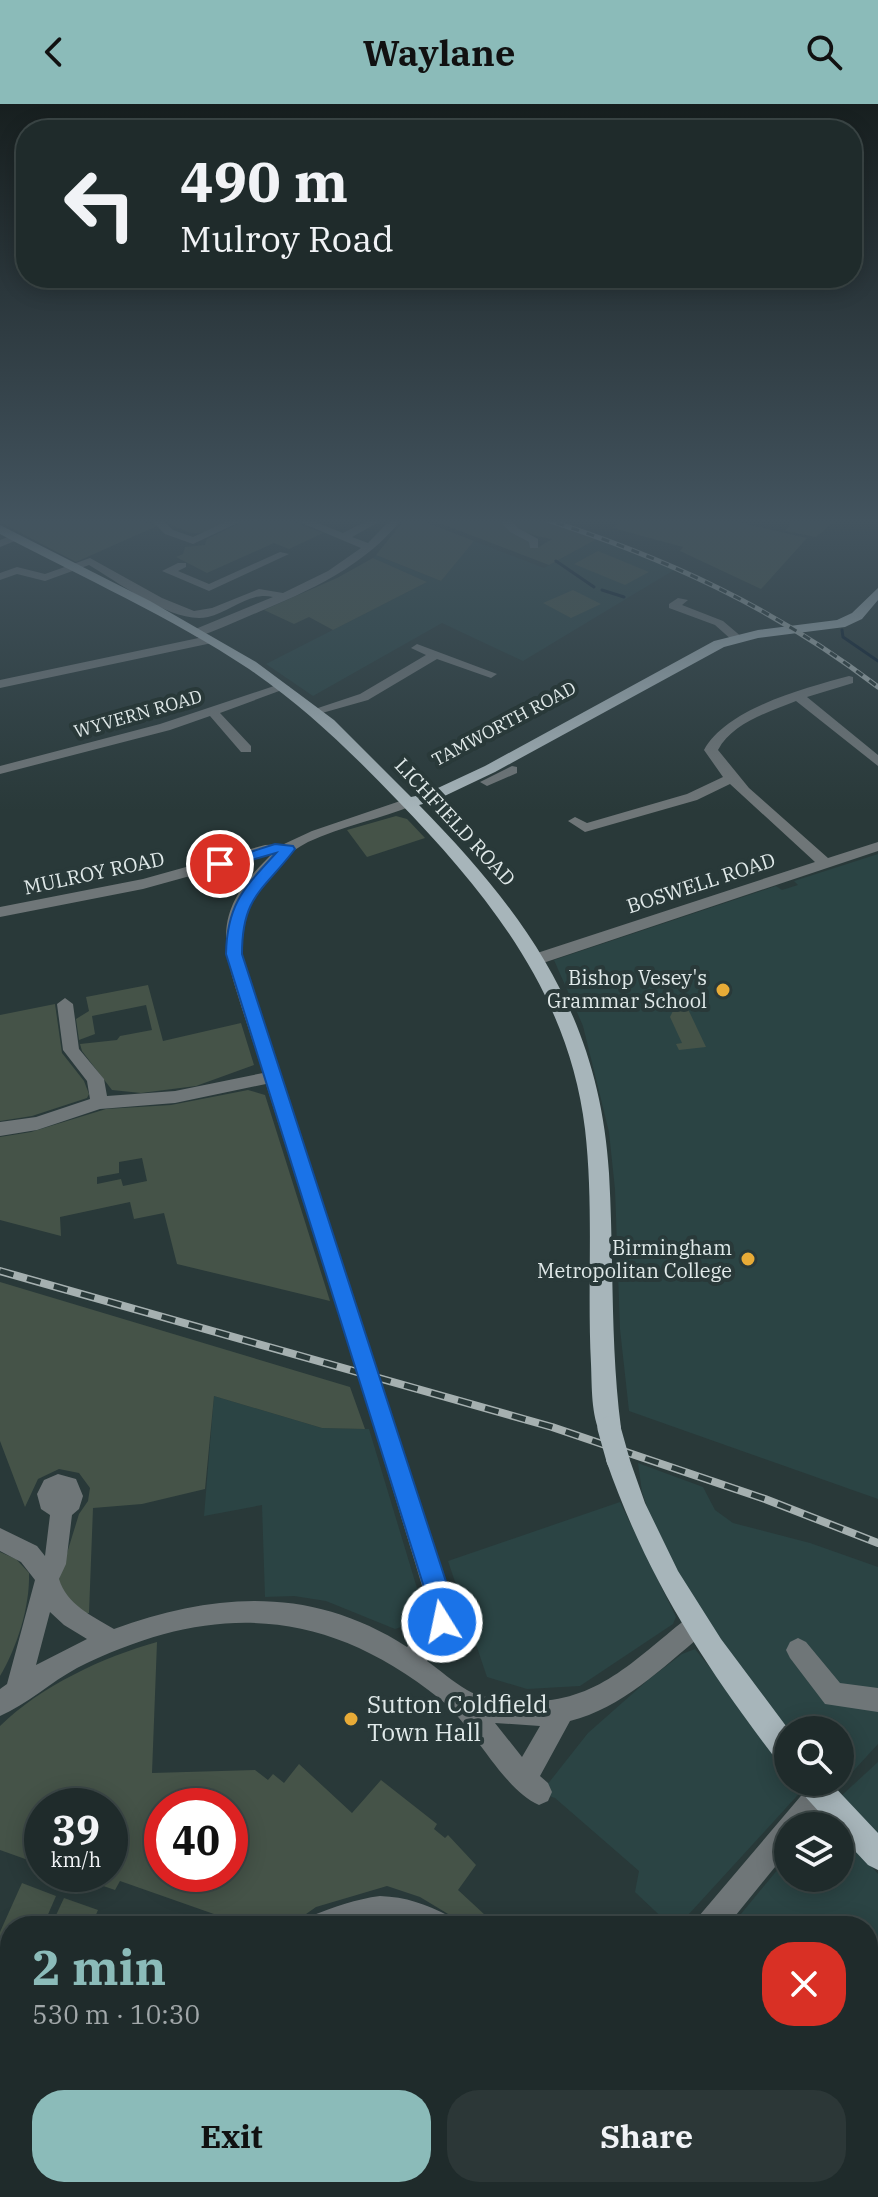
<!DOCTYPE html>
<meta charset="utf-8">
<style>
body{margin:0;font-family:"IBM Plex Serif",serif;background:#2c3737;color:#f1f3f6;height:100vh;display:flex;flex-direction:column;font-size:30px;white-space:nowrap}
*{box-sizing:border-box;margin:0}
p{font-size:26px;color:#a1a7a9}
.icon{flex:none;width:44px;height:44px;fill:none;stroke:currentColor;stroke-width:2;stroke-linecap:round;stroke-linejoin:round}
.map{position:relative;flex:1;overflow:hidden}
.details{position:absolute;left:0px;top:1812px;width:878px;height:282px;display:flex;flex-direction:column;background:#1f2b2b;border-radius:32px 32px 0 0;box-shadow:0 4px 20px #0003,0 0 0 2px #3c4747}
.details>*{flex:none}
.guide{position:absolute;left:16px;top:16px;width:846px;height:168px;border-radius:32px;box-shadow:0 4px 20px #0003,0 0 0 2px #3c4747;background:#1f2b2b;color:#f1f3f6;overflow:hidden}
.fabs{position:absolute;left:774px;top:1612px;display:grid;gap:16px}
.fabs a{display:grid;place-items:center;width:80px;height:80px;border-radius:50%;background:#1f2b2b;box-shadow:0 4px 20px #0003,0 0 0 2px #3c4747;font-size:40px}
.speed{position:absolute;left:24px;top:1684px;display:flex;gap:16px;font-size:40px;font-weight:700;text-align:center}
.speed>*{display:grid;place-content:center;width:104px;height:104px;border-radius:50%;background:#1f2b2b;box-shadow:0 4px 20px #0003,0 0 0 2px #3c4747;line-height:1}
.speed small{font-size:20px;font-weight:400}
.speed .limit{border:12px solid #d22;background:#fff;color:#111}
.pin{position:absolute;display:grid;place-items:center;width:68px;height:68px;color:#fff;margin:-34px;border:4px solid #fff;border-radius:50%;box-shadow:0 2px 8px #0007}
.me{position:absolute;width:88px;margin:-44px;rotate:350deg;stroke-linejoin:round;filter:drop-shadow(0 0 6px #0008)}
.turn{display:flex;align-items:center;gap:28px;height:168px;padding:0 32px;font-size:36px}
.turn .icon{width:104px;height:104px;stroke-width:2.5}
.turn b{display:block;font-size:56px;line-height:68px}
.round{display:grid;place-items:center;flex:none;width:84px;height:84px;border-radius:32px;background:#2c3737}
.overview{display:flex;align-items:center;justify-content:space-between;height:136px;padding:0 32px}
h1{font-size:48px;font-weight:700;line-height:60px;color:#8bbbb9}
.primary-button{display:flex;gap:16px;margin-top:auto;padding:16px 32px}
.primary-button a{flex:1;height:92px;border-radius:32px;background:#8bbbb9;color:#111;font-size:32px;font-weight:700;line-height:92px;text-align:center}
.primary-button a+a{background:#2c3737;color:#f1f3f6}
header{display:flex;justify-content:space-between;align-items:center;height:104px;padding:0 32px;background:#8bbbb9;color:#111;font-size:36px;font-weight:700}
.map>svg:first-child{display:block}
.built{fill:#2b4444}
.green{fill:#455348;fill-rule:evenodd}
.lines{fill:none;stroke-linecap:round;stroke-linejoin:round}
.stream{stroke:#081b2c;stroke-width:3}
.minor{fill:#6f7678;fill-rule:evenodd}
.major{fill:#a7b5ba;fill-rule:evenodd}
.rail-far2-casing{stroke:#a5b0b0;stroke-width:5}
.rail-far1-casing{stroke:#a5b0b0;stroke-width:8}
.rail-casing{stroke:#a5b0b0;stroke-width:9}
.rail-far2{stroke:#293939;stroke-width:3;stroke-dasharray:8;stroke-linecap:butt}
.rail-far1{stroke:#293939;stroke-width:5;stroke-dasharray:14;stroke-linecap:butt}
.rail{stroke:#293939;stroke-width:6;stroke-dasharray:18;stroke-linecap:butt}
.minor-bridge{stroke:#6f7678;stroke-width:20}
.major-bridge{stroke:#a7b5ba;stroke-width:23}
.route{fill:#1a73e8;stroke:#114b97;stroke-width:2}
.poi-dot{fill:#e8ab37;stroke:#293939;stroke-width:3}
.labels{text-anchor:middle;stroke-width:8;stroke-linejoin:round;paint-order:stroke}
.far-street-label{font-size:18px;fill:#e0e9e9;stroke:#293939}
.street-label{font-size:20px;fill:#e0e9e9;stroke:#293939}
.poi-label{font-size:20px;fill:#e0e9e9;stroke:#293939;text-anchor:end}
.near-poi-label{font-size:24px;fill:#e0e9e9;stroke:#293939;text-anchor:start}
</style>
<header><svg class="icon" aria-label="back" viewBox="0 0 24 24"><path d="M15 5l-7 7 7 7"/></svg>Waylane<svg class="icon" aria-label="search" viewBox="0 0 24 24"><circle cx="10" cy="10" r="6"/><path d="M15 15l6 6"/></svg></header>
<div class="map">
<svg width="878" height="2093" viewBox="0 0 878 2093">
<rect width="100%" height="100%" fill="#293939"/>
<g class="built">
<polygon points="597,435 674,466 523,557 442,519 313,592 266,560 427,478 373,454 376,451 441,477 474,437 544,464"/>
<polygon points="878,750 878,1395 629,1307 620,1225 615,1085 609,1028 583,922 554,856 776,782 782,786 798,781 794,777"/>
<polygon points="214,1292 322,1324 369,1325 423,1504 413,1519 395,1525 326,1497 294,1492 265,1493 262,1401 204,1412"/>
<polygon points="638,1359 703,1383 715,1406 733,1419 810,1439 878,1463 878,1640 834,1688 826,1678 840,1678 840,1626 788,1626 697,1508 656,1429 642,1388"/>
<polygon points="620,1398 676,1513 673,1520 580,1582 527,1585 487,1573 448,1457"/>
<polygon points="695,1545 788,1660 788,1678 803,1678 806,1682 678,1822 671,1822 635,1788 639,1767 555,1694 549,1692 547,1681 588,1629 648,1576 682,1550"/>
<polygon points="878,1658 878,1734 840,1693"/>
<polygon points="840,1726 878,1770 878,2093 868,2093 864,2084 868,2084 868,1822 731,1822 788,1753 788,1774 840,1774"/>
<polygon points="584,2084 689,2084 684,2093 582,2093"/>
<polygon points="759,2084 821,2084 825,2093 755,2093"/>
</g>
<g class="green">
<polygon points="0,414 149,414 144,419 159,421 76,458 0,418"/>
<path d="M160 414H235C196 433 199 436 160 414Z"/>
<polygon points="251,414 283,414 323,429 289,445 274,439 207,469 176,453 183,450 185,443 205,441 207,435"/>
<polygon points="406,414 415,414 474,437 441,477 376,451"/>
<path d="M426 414H497L512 429 539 443 552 435C533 432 522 429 506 414H531L597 435 549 461Z"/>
<polygon points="623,414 732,417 807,434 761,485 680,447 683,443 613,424"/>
<polygon points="795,414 838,414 816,433 785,427"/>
<polygon points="598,447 649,468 625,481 574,460"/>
<polygon points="373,454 427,478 333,526 309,513 294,520 264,506 337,474"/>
<polygon points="573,486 601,500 571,514 543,499"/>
<polygon points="396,712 407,715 425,734 367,753 347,726"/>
<polygon points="148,881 163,937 241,919 254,961 196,982 141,989 112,986 82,947 80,940 117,936 120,932 152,926 146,901 92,912 95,930 79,936 76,915 89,907 86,893"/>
<polygon points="55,900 62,949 84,977 89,990 87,994 32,1012 0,1017 0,911"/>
<polygon points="687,903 706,943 679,946 676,940 682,939 670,913 674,905"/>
<path d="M248 986 265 991 330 1197 177 1160 164 1109 134 1115 130 1098 60 1113 61 1132 0 1116V1033L31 1028 106 1005 171 1001ZM142 1054 147 1077 123 1082 121 1075 97 1080V1073L119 1069V1058Z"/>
<polygon points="0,1178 350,1283 365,1325 322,1324 214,1292 205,1385 142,1400 93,1404 89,1509 80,1510 56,1485 79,1410 88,1397 90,1384 79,1369 59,1365 38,1375 25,1403 0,1337"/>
<path d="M0 1448 16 1455 29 1469C30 1503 17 1543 0 1572Z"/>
<path d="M157 1538 152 1669 255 1666 268 1676 273 1670 284 1679 299 1660 352 1709 381 1676 437 1720 434 1725 445 1734 448 1731 476 1761 458 1786 485 1811 480 1822H468L420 1793 387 1782 316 1803 289 1822H248L120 1777 115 1786 68 1770H110V1702H42V1761L0 1746V1622C41 1582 103 1553 157 1538ZM230 1702V1770H162V1702Z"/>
<polygon points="22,1779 56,1792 43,1822 10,1822 10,1874 0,1870 0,1828"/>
<polygon points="64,1794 98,1806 91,1822 51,1822"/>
<polygon points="0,1975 10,1978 10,2084 167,2084 163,2093 0,2093"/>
</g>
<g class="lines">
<g class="stream">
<polyline points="556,457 594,483"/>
<polyline points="602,486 624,493"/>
<polyline points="842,526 843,533 878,557"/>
</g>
<g class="minor">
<polygon points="161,414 173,426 193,433 234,414 248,414 193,440 165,430 150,415"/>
<path d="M290 414H305L343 429 372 414H386L352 433 368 439 392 414H403C363 464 307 488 249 512 232 519 215 527 197 533L191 529 193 526 273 493C250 487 230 508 208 513 174 521 118 478 89 461L45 477 17 470 0 476V469L17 463 45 470 90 454 162 494 194 507 212 504 259 485 283 489 328 467 361 444Z"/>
<polygon points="497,414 508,414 518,424 538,435 538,444 530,444 529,438 510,428"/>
<polygon points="579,414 611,414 606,417"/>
<polygon points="16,430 21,433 20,435 0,443 0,436"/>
<polygon points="280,448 289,450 209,487 162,467 178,459 186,459 186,463 178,467 209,480"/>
<polygon points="678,494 688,496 682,501 723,517 743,534 733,537 715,521 669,504 669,500"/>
<polygon points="208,532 212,533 212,539 0,584 0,576"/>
<polygon points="417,540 497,570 491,574 437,555 368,596 315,611 309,607 360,590 426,551 411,544"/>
<path d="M849 572 853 573V579L807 593 878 651V662L796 597C769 608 732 619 718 646L749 684 828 754 878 738V747L543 859H531L529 855 531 851 815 758 730 680 697 696 585 728 568 717 575 713 587 719 687 690 723 673 704 646C727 604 805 584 849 572Z"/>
<polygon points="280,580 290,583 220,609 251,642 251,648 241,648 210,612 170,626 0,670 0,662 160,620"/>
<polygon points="512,662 517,663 517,669 487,682 480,678"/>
<path d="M409 694 414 695V701C380 715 342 722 308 738 273 756 241 795 240 836 240 848 245 860 248 872L365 1229 362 1235 355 1238 348 1235 345 1229 266 980 175 999 100 1005 37 1026 0 1032V1018L36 1013 90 995 87 977 63 946 57 900 65 894 73 900 79 945 104 975 107 992 175 987 263 969C255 943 246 918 238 892 217 826 221 799 273 749L143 785 0 813V803L143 775 265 741 284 740 312 727Z"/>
<path d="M382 1305 389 1307 393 1314 454 1508 446 1536 427 1557C440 1566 453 1578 467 1586 480 1594 499 1595 514 1597 593 1603 629 1560 686 1515L694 1511 702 1515 706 1523 702 1531C662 1564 622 1604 570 1617L540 1672 548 1679 552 1688 548 1697 539 1701C502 1685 474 1622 440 1595 323 1501 210 1498 77 1564 51 1578 26 1601 0 1612V1585L7 1580 35 1476 21 1458 0 1447V1424L37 1442 45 1452 50 1411 41 1405 37 1390 44 1376 58 1370 76 1375 83 1392 79 1405 72 1411 66 1460 59 1475C67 1501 91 1511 114 1525 216 1488 313 1482 407 1543L427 1522 430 1508 371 1314 375 1307ZM50 1508 64 1521 87 1535 36 1561ZM495 1619 540 1622 522 1653Z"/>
<polygon points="798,1534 806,1538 840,1579 878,1584 878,1608 825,1600 790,1554 786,1546 790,1538"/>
<polygon points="816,1678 829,1680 833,1689 829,1698 809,1722 788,1722 788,1747 727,1822 695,1822 699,1812 811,1680"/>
<path d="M380 1792C406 1793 426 1800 449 1812L453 1822 380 1819 307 1822 311 1812C334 1803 356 1795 380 1792Z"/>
<polygon points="0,1935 10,1939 10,1967 0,1963"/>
<polygon points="173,2084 203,2084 199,2093 169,2093"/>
<polygon points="818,2084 848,2084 852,2093 822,2093"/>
</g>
<g class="major">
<path d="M0 421 150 497 256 558 334 616 411 693 425 690 485 662 714 537 758 526 837 516 852 509 878 484V496L862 515 845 523 758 534 724 543 495 668 434 697 419 701C526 810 599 911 609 1069 614 1154 610 1239 621 1324L617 1331 609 1335 601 1331C591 1311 592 1283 591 1260 587 1182 594 1103 585 1025 569 891 489 791 398 697 351 648 305 603 249 565 171 513 83 474 0 430Z"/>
<path d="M618 1345 627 1348 645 1399 678 1467 721 1535 789 1626 788 1662 778 1658C703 1559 647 1474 606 1356L609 1348Z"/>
<polygon points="797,1678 830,1678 878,1729 878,1766 868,1761 840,1731 840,1722 832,1722 801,1688"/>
</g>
<defs>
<path id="rail-far2" d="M541 414C664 453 775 504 878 583"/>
<polyline id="rail-far1" points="0,1167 552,1323 765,1395 878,1439"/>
<g id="rail">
<polyline points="493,2093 497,2084"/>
<polyline points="507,2093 512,2084"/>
</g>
</defs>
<use href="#rail-far2" class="rail-far2-casing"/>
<use href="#rail-far1" class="rail-far1-casing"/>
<use href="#rail" class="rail-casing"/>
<use href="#rail-far2" class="rail-far2"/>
<use href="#rail-far1" class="rail-far1"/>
<use href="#rail" class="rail"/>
<polyline class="minor-bridge" points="355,1229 382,1314"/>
<polyline class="major-bridge" points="609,1324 618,1356"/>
</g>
<linearGradient id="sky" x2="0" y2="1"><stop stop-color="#171f1f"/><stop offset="0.59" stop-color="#43545f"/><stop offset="1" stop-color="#43545f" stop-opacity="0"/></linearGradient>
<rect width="878" height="707" fill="url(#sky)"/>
<path class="route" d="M275 740 293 742 295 745C263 787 242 792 242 850L451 1493 454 1518 450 1527 442 1530 433 1527 427 1493 226 850C227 800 244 784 276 749L220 765 213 760Z"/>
<g class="poi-dot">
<circle cx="723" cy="886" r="8"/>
<circle cx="748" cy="1155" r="8"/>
<circle cx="351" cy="1615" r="8"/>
</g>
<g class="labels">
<g class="far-street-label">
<text transform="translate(138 610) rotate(-16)" y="6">WYVERN ROAD</text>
<text transform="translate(504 620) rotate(-28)" y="6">TAMWORTH ROAD</text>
</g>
<g class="street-label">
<text transform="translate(455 718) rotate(47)" y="7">LICHFIELD ROAD</text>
<text transform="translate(94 769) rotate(-12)" y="7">MULROY ROAD</text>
<text transform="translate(701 779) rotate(-18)" y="7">BOSWELL ROAD</text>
</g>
<g class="poi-label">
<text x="707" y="881">Bishop Vesey's<tspan x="707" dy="23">Grammar School</tspan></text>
<text x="732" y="1151">Birmingham<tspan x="732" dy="23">Metropolitan College</tspan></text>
</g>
<g class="near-poi-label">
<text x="367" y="1609">Sutton Coldfield<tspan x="367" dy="28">Town Hall</tspan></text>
</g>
</g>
</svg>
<div class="fabs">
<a><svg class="icon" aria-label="search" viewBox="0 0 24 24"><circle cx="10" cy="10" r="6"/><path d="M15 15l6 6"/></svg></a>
<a><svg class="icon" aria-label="layers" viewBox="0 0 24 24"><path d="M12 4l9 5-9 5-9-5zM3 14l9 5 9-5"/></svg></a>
</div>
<div class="speed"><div>39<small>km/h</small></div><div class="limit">40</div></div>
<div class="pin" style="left:220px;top:760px;background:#d93025"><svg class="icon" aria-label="arrive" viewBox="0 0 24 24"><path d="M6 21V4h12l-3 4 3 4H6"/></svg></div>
<svg class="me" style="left:442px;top:1518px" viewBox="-20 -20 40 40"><circle r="17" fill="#1a73e8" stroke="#fff" stroke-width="3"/><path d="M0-11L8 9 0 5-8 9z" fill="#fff"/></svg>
<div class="guide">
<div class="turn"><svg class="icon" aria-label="left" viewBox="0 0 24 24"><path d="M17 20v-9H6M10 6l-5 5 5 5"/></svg><div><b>490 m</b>Mulroy Road</div></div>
</div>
<section class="details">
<div class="overview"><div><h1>2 min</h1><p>530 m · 10:30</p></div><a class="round" style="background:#d93025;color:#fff"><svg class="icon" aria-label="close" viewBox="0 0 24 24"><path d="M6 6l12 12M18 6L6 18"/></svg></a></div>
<div class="primary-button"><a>Exit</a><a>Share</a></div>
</section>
</div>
